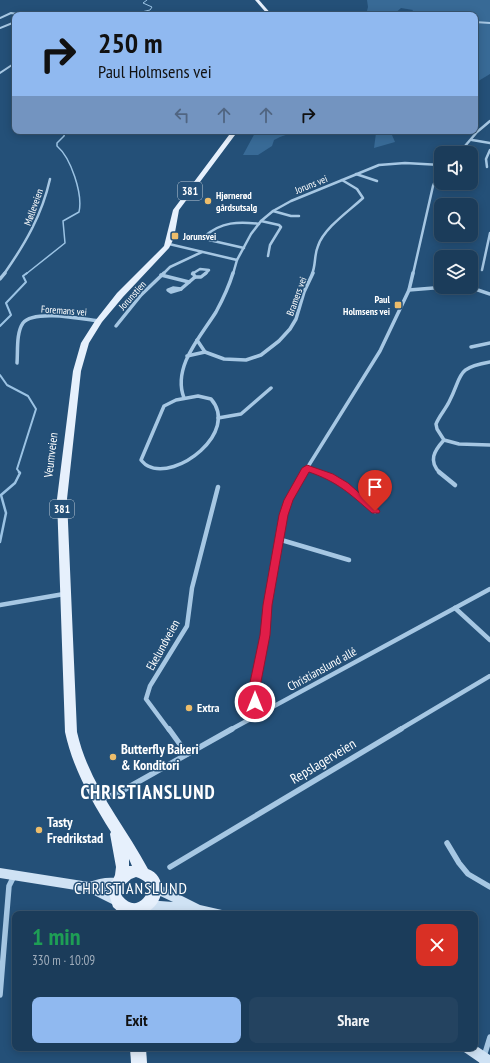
<!DOCTYPE html>
<meta charset="utf-8">
<style>
body{margin:0;font-family:"PT Sans Narrow",sans-serif;background:#244360;color:#f1f3f6;height:100vh;display:flex;flex-direction:column;font-size:15px;white-space:nowrap}
*{box-sizing:border-box;margin:0}
p{font-size:13px;color:#a0adbb}
.icon{flex:none;width:22px;height:22px;fill:none;stroke:currentColor;stroke-width:2;stroke-linecap:round;stroke-linejoin:round}
.map{position:relative;flex:1;overflow:hidden}
.panel{position:absolute;left:12px;top:911px;width:466px;height:140px;display:flex;flex-direction:column;background:#1b3c5a;border-radius:8px;box-shadow:0 2px 10px #0003,0 0 0 1px #395670}
.panel>*{flex:none}
.guide{position:absolute;left:12px;top:12px;width:466px;height:122px;border-radius:8px;box-shadow:0 2px 10px #0003,0 0 0 1px #395670;background:#90b9f0;color:#111;overflow:hidden}
.controls{position:absolute;left:434px;top:146px;display:grid;gap:8px}
.controls a{display:grid;place-items:center;width:44px;height:44px;border-radius:8px;background:#1b3c5a;box-shadow:0 2px 10px #0003,0 0 0 1px #395670;font-size:20px}
.pin{position:absolute;display:grid;place-items:center;width:34px;height:34px;color:#fff;margin:-41px -17px;border-radius:50% 50% 50% 0;rotate:-45deg;box-shadow:0 0 4px #0007}
.pin .icon{rotate:45deg}
.me{position:absolute;width:44px;margin:-22px;rotate:0deg;stroke-linejoin:round;filter:drop-shadow(0 0 3px #0008)}
.turn{display:flex;align-items:center;gap:14px;height:84px;padding:0 20px;font-size:18px}
.turn .icon{width:52px;height:52px;stroke-width:2.5}
.turn b{display:block;font-size:28px;line-height:34px}
.lanes{display:flex;align-items:center;height:38px;padding:0 20px;background:#0003;justify-content:center;gap:20px;direction:ltr}
.lanes .off{opacity:.35}
.round{display:grid;place-items:center;flex:none;width:42px;height:42px;border-radius:8px;background:#244360}
.head{display:flex;align-items:center;justify-content:space-between;height:68px;padding:0 20px}
h1{font-size:24px;font-weight:600;line-height:30px;color:#1e9e55}
.primary-button{display:flex;gap:8px;margin-top:auto;padding:8px 20px}
.primary-button a{flex:1;height:46px;border-radius:8px;background:#90b9f0;color:#111;font-size:16px;font-weight:600;line-height:46px;text-align:center}
.primary-button a+a{background:#244360;color:#f1f3f6}
.map>svg:first-child{display:block}
.green{fill:#386a96}
.lines{fill:none;stroke-linecap:round;stroke-linejoin:round}
.stream-far3{stroke:#9bc3e4;stroke-width:1}
.stream-far2{stroke:#9bc3e4;stroke-width:1.5}
.stream-far1{stroke:#9bc3e4;stroke-width:2}
.stream{stroke:#9bc3e4;stroke-width:2.5}
.street-far4{stroke:#a6c7e3;stroke-width:2}
.street-far3{stroke:#a6c7e3;stroke-width:2.5}
.street-far2{stroke:#a6c7e3;stroke-width:3.5}
.street-far1{stroke:#a6c7e3;stroke-width:4.5}
.street{stroke:#a6c7e3;stroke-width:5.5}
.secondary{fill:#cfe2f4;fill-rule:evenodd}
.primary{fill:#e6f0fc;fill-rule:evenodd}
.route{fill:#e11d48;stroke:#92132f}
.poi-dot{fill:#edbd6b;stroke:#245078;stroke-width:1.5}
.labels{text-anchor:middle;stroke-width:3;stroke-linejoin:round;paint-order:stroke}
.far-street-label{font-size:10px;fill:#fff;stroke:#245078}
.far-poi-label{font-size:10px;font-weight:bold;fill:#fff;stroke:#245078;text-anchor:start}
.shield{fill:#245078;stroke:#bdcad6;stroke-width:1}
.shield-label{font-size:11px;font-weight:bold;fill:#fff}
.street-label{font-size:12px;fill:#fff;stroke:#245078}
.poi-label{font-size:12px;font-weight:bold;fill:#fff;stroke:#245078;text-anchor:start}
.near-poi-label{font-size:14px;font-weight:bold;fill:#fff;stroke:#245078;text-anchor:start}
.near-street-label{font-size:14px;fill:#fff;stroke:#245078}
.near-neighbourhood-label{font-size:16px;letter-spacing:1px;fill:#fff;stroke:#245078}
.near-district-label{font-size:19px;font-weight:bold;letter-spacing:1px;fill:#fff;stroke:#245078}
</style>
<div class="map">
<svg width="490" height="1063" viewBox="0 0 490 1063">
<rect width="100%" height="100%" fill="#245078"/>
<g class="green">
<polygon points="367,0 490,0 490,74 475,83 475,15 410,15 413,10 401,8 393,15 366,15 368,7"/>
<polygon points="256,131 297,131 280,137 274,140 272,146 258,155 243,155"/>
<polygon points="379,131 396,131 392,135 395,142 374,148 376,133"/>
</g>
<g class="lines">
<polyline class="stream-far3" points="136,15 137,13 150,10 152,7 143,3 147,0"/>
<path class="stream-far2" d="M26 274 65 243 63 221 79 212C83 194 71 158 57 146V143L64 136 65 131"/>
<g class="stream-far1">
<polyline points="0,326 11,315 6,303 26,282 23,276 27,273"/>
<polyline points="0,375 7,385 28,396 36,409 17,469 20,473"/>
</g>
<polyline class="stream" points="0,542 6,513 1,495 15,483 20,473 19,472"/>
<g class="street-far4">
<polyline points="0,18 11,13 26,15"/>
<polyline points="475,22 490,23"/>
<polyline points="0,28 15,22"/>
<polyline points="0,73 15,63"/>
</g>
<g class="street-far3">
<polyline points="472,140 490,143"/>
<polyline points="459,153 477,132 490,121"/>
<polyline points="487,167 486,159 490,150"/>
<polyline points="356,174 377,181"/>
<polyline points="273,211 291,216 299,216"/>
<polyline points="261,221 279,225 281,227 270,245 268,256"/>
<polyline points="169,244 237,260 251,234 261,221 273,211 291,201 379,165 405,163 441,165"/>
<path d="M244 248 209 240 205 236C221 222 239 221 259 224"/>
<polyline points="482,270 490,233"/>
<path d="M4 274C25 244 42 215 50 179"/>
<polyline points="163,274 170,267 202,252"/>
<polyline points="192,274 200,269 209,270 205,274"/>
<polyline points="233,274 237,260"/>
<path d="M312 274C316 265 314 255 318 246 324 228 349 211 363 198L357 189 342 180"/>
<polyline points="413,274 433,186 441,167"/>
</g>
<g class="street-far2">
<polyline points="193,273 195,277"/>
<polyline points="161,275 189,282"/>
<polyline points="195,277 201,277 206,273"/>
<polyline points="0,279 5,273"/>
<polyline points="469,287 490,294"/>
<polygon points="173,288 181,289 171,292 168,290"/>
<polyline points="181,289 195,277"/>
<polyline points="409,290 446,287"/>
<polyline points="116,326 141,295 164,273"/>
<polyline points="197,340 205,352"/>
<polyline points="471,347 490,343"/>
<polyline points="187,356 205,352 224,359 246,360 261,355 279,341 290,329 296,319 304,292 313,273"/>
<path d="M490 362C455 368 463 375 449 402 445 410 439 416 436 424L437 429 444 440 459 444 490 445"/>
<path d="M17 363C18 351 16 333 23 323 34 309 83 319 99 321"/>
<path d="M198 396 211 399C240 432 176 481 148 466 145 465 143 462 141 460L164 406 176 400Z"/>
<path d="M184 398C172 367 201 336 216 312 223 299 229 286 233 273"/>
<polyline points="218,418 241,414 271,388"/>
<polyline points="307,468 321,473"/>
<polyline points="304,473 380,351 409,290 413,273"/>
<path d="M440 473C428 461 434 451 444 440"/>
</g>
<g class="street-far1">
<path d="M318 472C341 480 357 495 375 511"/>
<polyline points="439,472 455,485"/>
<polyline points="278,539 349,560"/>
<polyline points="0,605 64,594"/>
<polyline points="455,608 490,640"/>
<polyline points="260,714 253,692 265,635 267,605 283,515 289,500 304,472"/>
<polyline points="169,730 146,699 150,686 187,626 192,588 218,487"/>
<polyline points="230,730 490,589"/>
<polyline points="399,730 490,676"/>
</g>
<g class="street">
<polyline points="169,729 187,754"/>
<polyline points="100,800 120,792 232,729"/>
<polyline points="447,843 459,863 468,874 490,887"/>
<polyline points="170,867 401,729"/>
<polyline points="0,995 9,886 14,876"/>
<polyline points="482,1063 490,1037"/>
</g>
<g class="secondary">
<path d="M0 868 89 882C98 879 110 876 120 879L121 883 120 887 104 889 120 897 122 901 120 905 116 906 88 892 0 878Z"/>
<polygon points="156,883 200,905 222,910 224,914 186,914 147,910 143,909 141,905 143,901 147,900 173,902 152,892 150,888 152,884"/>
<polygon points="475,1045 490,1055 490,1063 480,1063 464,1052 462,1048 475,1048"/>
</g>
<g class="primary">
<polygon points="255,0 259,0 272,15 268,15"/>
<path d="M232 131H238L179 210 174 238 169 248 123 297 102 322 89 343 81 371 67 499 77 732C89 785 123 822 148 869 167 876 165 901 149 911 142 916 130 914 121 914L113 907 108 891 115 875 116 867 110 834 111 832C91 800 73 769 65 732L57 499 73 371 81 343 95 321 117 293 164 246 173 210ZM129 859 132 866H129ZM136 877C144 880 148 882 148 891 142 904 132 908 122 896V887L131 879Z"/>
<polygon points="130,1048 146,1048 147,1063 131,1063"/>
</g>
</g>
<path class="route" d="M307 465 333 474 348 483 380 511 379 513H372C350 494 338 482 309 472L293 500 288 515 272 605 270 635 259 692 261 702 259 705 255 707 251 705 248 692 260 635 263 605 279 515 284 500 302 468Z"/>
<g class="poi-dot">
<circle cx="208" cy="201" r="4"/>
<rect x="171" y="232" width="8" height="8" rx="2"/>
<rect x="394" y="301" width="8" height="8" rx="2"/>
<circle cx="189" cy="708" r="4"/>
<circle cx="113" cy="757" r="4"/>
<circle cx="39" cy="830" r="4"/>
</g>
<g class="labels">
<g class="far-street-label">
<text transform="translate(311 184) rotate(-22)" y="4">Joruns vei</text>
<text transform="translate(33 207) rotate(-70)" y="4">Mølleveien</text>
<text transform="translate(132 295) rotate(-48)" y="4">Jorunstien</text>
<text transform="translate(296 296) rotate(-70)" y="4">Bramers vei</text>
<text transform="translate(64 310) rotate(4)" y="4">Foremans vei</text>
</g>
<g class="far-poi-label">
<text x="216" y="199">Hjørnerød<tspan x="216" dy="12">gårdsutsalg</tspan></text>
<text x="183" y="240">Jorunsvei</text>
<text x="390" y="303" text-anchor="end">Paul<tspan x="390" dy="12">Holmsens vei</tspan></text>
</g>
<g class="shield">
<rect x="178" y="182" width="24" height="18" rx="3"/>
<rect x="50" y="500" width="24" height="18" rx="3"/>
</g>
<g class="shield-label">
<text x="190" y="195">381</text>
<text x="62" y="513">381</text>
</g>
<g class="street-label">
<text transform="translate(51 455) rotate(-83)" y="4">Veumveien</text>
<text transform="translate(163 645) rotate(-61)" y="4">Ekelundveien</text>
<text transform="translate(322 669) rotate(-29)" y="4">Christianslund allé</text>
</g>
<g class="poi-label">
<text x="197" y="712">Extra</text>
</g>
<g class="near-poi-label">
<text x="121" y="754">Butterfly Bakeri<tspan x="121" dy="16">&amp; Konditori</tspan></text>
<text x="47" y="827">Tasty<tspan x="47" dy="16">Fredrikstad</tspan></text>
</g>
<g class="near-street-label">
<text transform="translate(323 761) rotate(-31)" y="5">Repslagerveien</text>
</g>
<g class="near-neighbourhood-label">
<text x="131" y="894">CHRISTIANSLUND</text>
</g>
<g class="near-district-label">
<text x="148" y="799">CHRISTIANSLUND</text>
</g>
</g>
</svg>
<div class="controls">
<a><svg class="icon" aria-label="sound" viewBox="0 0 24 24"><path d="M4 9h4l5-4v14l-5-4H4zM17 9q2 3 0 6"/></svg></a>
<a><svg class="icon" aria-label="search" viewBox="0 0 24 24"><circle cx="10" cy="10" r="6"/><path d="M15 15l6 6"/></svg></a>
<a><svg class="icon" aria-label="layers" viewBox="0 0 24 24"><path d="M12 4l9 5-9 5-9-5zM3 14l9 5 9-5"/></svg></a>
</div>
<div class="pin" style="left:375px;top:511px;background:#d93025"><svg class="icon" aria-label="arrive" viewBox="0 0 24 24"><path d="M6 21V4h12l-3 4 3 4H6"/></svg></div>
<svg class="me" style="left:255px;top:702px" viewBox="-20 -20 40 40"><circle r="17" fill="#e11d48" stroke="#fff" stroke-width="3"/><path d="M0-11L8 9 0 5-8 9z" fill="#fff"/></svg>
<div class="guide">
<div class="turn"><svg class="icon" aria-label="right" viewBox="0 0 24 24"><path d="M7 20v-9h11M14 6l5 5-5 5"/></svg><div><b>250 m</b>Paul Holmsens vei</div></div>
<div class="lanes"><svg class="icon off" aria-label="left" viewBox="0 0 24 24"><path d="M17 20v-9H6M10 6l-5 5 5 5"/></svg><svg class="icon off" aria-label="ahead" viewBox="0 0 24 24"><path d="M12 20V5M6 11l6-6 6 6"/></svg><svg class="icon off" aria-label="ahead" viewBox="0 0 24 24"><path d="M12 20V5M6 11l6-6 6 6"/></svg><svg class="icon" aria-label="right" viewBox="0 0 24 24"><path d="M7 20v-9h11M14 6l5 5-5 5"/></svg></div>
</div>
<section class="panel">
<div class="head"><div><h1>1 min</h1><p>330 m · 10:09</p></div><a class="round" style="background:#d93025;color:#fff"><svg class="icon" aria-label="close" viewBox="0 0 24 24"><path d="M6 6l12 12M18 6L6 18"/></svg></a></div>
<div class="primary-button"><a>Exit</a><a>Share</a></div>
</section>
</div>
